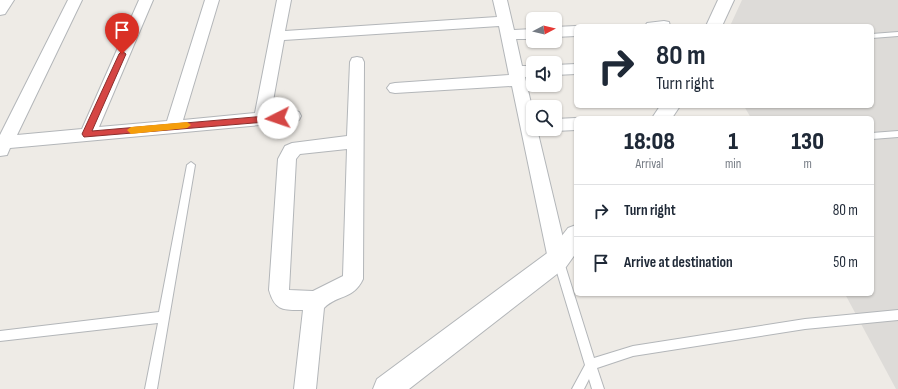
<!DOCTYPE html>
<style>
body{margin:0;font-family:"Sofia Sans Condensed",sans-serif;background:#f2f2f3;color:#1f2937;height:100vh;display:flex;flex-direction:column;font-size:15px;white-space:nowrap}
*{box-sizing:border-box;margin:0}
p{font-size:13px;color:#747a83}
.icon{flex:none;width:22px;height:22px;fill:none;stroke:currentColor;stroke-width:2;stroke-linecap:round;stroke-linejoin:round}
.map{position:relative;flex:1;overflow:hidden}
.details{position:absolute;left:574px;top:116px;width:300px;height:180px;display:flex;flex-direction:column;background:#fff;border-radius:6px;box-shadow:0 1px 3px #0004}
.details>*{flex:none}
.hud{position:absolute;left:574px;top:24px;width:300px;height:84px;border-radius:6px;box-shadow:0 1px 3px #0004;background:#fff;color:#1f2937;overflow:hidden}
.needle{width:26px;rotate:83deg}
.fabs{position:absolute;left:526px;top:12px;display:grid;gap:8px}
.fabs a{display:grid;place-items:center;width:36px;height:36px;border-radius:6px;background:#fff;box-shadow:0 1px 3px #0004;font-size:20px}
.pin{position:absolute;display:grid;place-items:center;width:34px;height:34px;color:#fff;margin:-41px -17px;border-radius:50% 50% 50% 0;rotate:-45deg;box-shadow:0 0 4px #0007}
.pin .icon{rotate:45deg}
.me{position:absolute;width:44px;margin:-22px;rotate:266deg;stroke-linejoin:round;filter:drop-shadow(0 0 3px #0008)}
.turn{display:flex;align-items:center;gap:14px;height:84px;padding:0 16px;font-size:18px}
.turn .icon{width:52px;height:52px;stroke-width:2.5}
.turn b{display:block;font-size:28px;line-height:34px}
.eta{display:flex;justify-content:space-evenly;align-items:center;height:68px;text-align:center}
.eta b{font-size:24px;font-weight:800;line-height:28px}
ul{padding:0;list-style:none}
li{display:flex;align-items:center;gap:12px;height:52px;padding:0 16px;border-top:1px solid #e0e1e3}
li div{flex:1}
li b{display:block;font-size:15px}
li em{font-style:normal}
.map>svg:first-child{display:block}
.industrial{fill:#dddbd8}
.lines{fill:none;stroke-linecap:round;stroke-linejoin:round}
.service-casing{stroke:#b3b6b9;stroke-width:2}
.minor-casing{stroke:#b3b6b9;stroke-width:2}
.tertiary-casing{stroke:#b3b6b9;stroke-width:2}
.service{fill:#fff;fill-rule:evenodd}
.minor{fill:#fff;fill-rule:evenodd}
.tertiary{fill:#fff;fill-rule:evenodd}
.route{fill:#d54644;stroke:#8a2e2c}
.slow{fill:#f59e0b}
</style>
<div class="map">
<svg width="898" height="389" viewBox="0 0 898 389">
<rect width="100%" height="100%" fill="#eeebe6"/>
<polygon class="industrial" points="742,0 898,0 898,389 896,389 845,294 872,294 872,118 751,118 744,106 872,106 872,26 730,26"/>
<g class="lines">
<defs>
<g id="service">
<polygon points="898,32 898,36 872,38 872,34"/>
<polygon points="898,131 898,137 872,139 872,133"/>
<polygon points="191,162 195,165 157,389 145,389 158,323 0,341 0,331 159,312 187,165"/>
<polygon points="558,255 561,256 563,259 594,358 633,346 805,319 898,310 898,320 805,329 633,356 597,368 604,389 592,389 589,379 584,389 572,389 585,365 553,259 555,256"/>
</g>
<g id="minor">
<polygon points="14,0 5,14 0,15 0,0"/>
<polygon points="68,0 82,0 17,135 82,129 139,0 153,0 99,127 167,121 205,0 219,0 183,120 255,113 277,0 291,0 285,31 497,17 493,0 507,0 514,30 533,29 533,39 516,39 522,66 533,66 533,76 525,77 533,112 533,129 537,129 568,259 565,265 558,268 551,265 548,259 512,86 395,93 390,92 387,88 390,84 395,83 509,75 499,26 284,40 271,112 293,110 299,112 301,116 299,120 293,122 10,148 7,155 0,156 0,135"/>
<polygon points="664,21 669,22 670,26 645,26 647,23"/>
<polygon points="576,26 576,36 555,37 555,27"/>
<path d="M357 57 362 58 364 62 363 279C353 300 338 294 324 308L316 389H294L303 310C283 310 275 311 269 290L278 159 285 146 292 143 347 136 350 62 352 58ZM347 149 343 276 313 291 289 290 296 159 300 154Z"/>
<polygon points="576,64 576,74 555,75 555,65"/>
<polygon points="576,118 576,130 555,131 549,129 555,129 555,119"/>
</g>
<g id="tertiary">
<polygon points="718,0 734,0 722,26 706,26"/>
<polygon points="660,106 680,106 672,118 652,118"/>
<polygon points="576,225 576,253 566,267 409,389 373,389 377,379 550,251 568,228"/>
</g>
</defs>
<use href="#service" class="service-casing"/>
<use href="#minor" class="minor-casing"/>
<use href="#tertiary" class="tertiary-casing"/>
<use href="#service" class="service"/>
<use href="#minor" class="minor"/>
<use href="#tertiary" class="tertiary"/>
</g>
<polygon class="route" points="122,51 126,54 92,131 278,115 282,118 278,121 84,137 82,134 119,54"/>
<polygon class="slow" points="187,122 191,125 187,128 131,134 127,130 131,127"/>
</svg>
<div class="fabs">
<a><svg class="needle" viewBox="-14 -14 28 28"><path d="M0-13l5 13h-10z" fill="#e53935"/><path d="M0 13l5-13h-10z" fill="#747a83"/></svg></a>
<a><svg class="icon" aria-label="sound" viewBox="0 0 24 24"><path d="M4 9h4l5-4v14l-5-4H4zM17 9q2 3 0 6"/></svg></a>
<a><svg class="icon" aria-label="search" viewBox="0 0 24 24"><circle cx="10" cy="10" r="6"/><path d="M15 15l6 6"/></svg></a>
</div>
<div class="pin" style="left:122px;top:54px;background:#d93025"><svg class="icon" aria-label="arrive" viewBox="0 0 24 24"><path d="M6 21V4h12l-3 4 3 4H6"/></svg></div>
<svg class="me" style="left:278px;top:118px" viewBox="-20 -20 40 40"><circle r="19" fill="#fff"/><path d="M0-13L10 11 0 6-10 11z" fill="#d54644"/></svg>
<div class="hud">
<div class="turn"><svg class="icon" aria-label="right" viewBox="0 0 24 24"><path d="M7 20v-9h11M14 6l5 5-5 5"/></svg><div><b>80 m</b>Turn right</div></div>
</div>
<section class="details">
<div class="eta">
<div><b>18:08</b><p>Arrival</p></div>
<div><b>1</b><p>min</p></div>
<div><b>130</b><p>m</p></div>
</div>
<ul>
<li><svg class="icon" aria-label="right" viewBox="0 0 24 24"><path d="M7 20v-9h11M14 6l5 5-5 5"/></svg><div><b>Turn right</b></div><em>80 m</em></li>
<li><svg class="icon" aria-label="arrive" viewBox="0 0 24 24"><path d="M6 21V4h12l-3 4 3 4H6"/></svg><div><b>Arrive at destination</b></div><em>50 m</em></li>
</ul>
</section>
</div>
